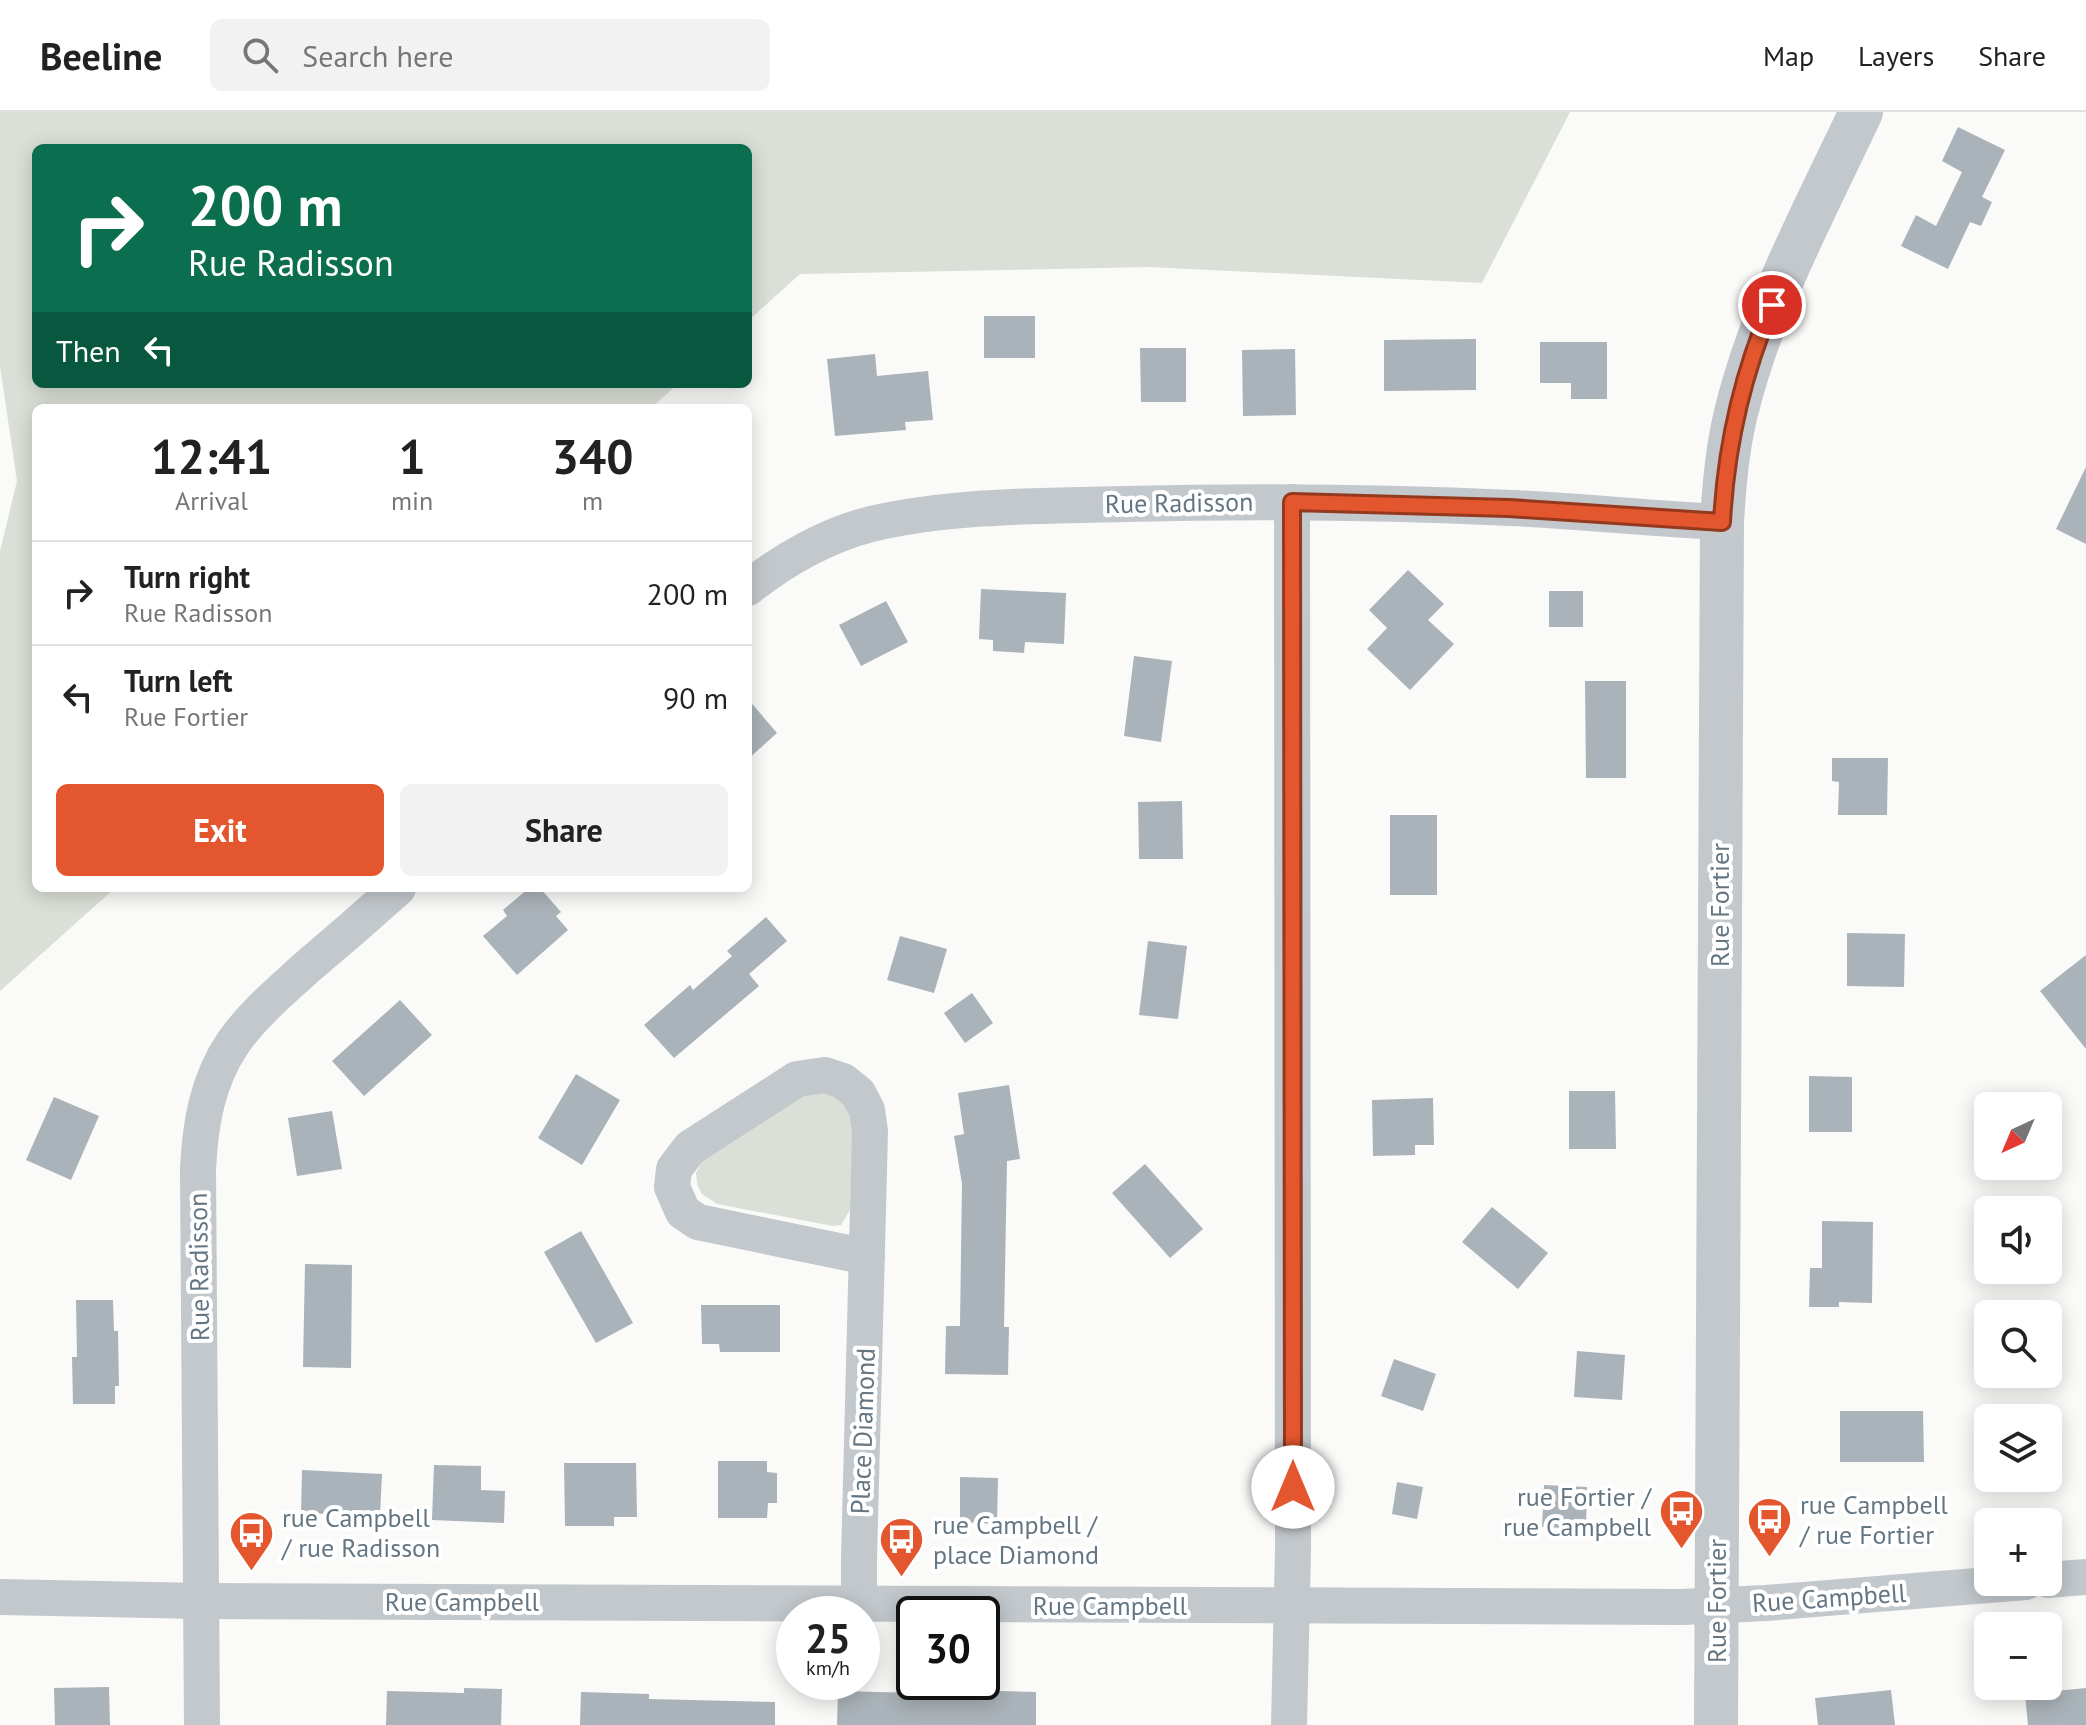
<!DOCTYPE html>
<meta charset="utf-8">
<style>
body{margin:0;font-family:"PT Sans",sans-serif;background:#f2f2f2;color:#222;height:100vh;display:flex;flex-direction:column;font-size:30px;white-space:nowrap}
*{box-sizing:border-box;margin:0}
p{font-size:26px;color:#767676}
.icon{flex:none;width:44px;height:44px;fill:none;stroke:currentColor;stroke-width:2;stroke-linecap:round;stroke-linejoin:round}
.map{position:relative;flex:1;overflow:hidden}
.drawer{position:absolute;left:32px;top:292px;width:720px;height:488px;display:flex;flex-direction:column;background:#fff;border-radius:12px;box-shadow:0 4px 20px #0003}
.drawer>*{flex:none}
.top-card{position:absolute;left:32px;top:32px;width:720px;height:244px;border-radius:12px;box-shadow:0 4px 20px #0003;background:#0b6e4f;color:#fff;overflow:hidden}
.needle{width:52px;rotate:224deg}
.tools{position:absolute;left:1974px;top:980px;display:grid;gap:16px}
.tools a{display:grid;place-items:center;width:88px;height:88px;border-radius:12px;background:#fff;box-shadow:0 4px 20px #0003;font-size:40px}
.speed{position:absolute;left:776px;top:1484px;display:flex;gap:16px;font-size:40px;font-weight:700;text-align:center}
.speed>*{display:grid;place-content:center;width:104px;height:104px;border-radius:50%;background:#fff;box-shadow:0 4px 20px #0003;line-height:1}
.speed small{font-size:20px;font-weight:400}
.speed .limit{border:4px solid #111;border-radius:12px;background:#fff;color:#111}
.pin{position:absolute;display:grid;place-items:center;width:68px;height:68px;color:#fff;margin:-34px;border:4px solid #fff;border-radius:50%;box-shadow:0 2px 8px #0007}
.me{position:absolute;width:88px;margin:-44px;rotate:0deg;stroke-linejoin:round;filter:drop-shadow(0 0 6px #0008)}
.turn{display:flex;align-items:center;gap:28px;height:168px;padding:0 24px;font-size:36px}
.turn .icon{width:104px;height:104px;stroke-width:2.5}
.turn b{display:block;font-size:56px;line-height:68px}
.then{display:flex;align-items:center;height:76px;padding:0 24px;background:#0003;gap:16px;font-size:30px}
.eta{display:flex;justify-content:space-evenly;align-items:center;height:136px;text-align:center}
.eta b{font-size:48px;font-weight:800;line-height:56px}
.primary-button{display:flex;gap:16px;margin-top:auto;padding:16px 24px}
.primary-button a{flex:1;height:92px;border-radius:12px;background:#e4572e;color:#fff;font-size:32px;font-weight:800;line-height:92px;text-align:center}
.primary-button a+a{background:#f2f2f2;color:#222}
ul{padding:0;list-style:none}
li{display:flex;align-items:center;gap:24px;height:104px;padding:0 24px;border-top:2px solid #e0e0e0}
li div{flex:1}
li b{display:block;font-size:30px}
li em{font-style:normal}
header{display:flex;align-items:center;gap:48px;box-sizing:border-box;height:112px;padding:0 40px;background:#fff;border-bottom:2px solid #e0e0e0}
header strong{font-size:38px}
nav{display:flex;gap:44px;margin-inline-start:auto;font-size:28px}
.search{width:560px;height:72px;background:#f2f2f2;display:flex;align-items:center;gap:20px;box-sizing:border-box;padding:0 28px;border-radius:12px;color:#767676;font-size:30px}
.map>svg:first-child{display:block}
.green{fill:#dadfd7}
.building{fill:#aab3b9}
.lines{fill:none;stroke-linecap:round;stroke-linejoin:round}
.minor{stroke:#c3c8cc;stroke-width:36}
.tertiary{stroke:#c3c8cc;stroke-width:44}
.route-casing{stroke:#94391e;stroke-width:20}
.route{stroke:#e4572e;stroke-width:14}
.labels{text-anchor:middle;stroke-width:8;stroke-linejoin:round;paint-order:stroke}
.street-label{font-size:26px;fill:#657683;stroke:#fff}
.poi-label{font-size:26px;fill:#657683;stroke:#fff;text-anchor:start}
</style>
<header>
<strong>Beeline</strong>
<div class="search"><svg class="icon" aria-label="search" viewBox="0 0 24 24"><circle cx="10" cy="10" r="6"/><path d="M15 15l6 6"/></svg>Search here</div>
<nav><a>Map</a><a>Layers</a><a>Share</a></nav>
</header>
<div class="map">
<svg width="2086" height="1613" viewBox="0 0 2086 1613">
<rect width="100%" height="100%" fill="#fafaf8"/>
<g class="green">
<polygon points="0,0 1570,0 1482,171 1149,155 800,162 748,209 748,36 36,36 36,272 678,272 651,296 36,296 36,776 115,776 0,879 0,439 17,369 0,254"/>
<polygon points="816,980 837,983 853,1004 850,1098 841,1113 833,1114 717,1092 702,1082 697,1072 696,1061 701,1051 708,1042 804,983"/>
</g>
<g class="building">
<polygon points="1958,15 2005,38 1982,85 1992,90 1981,114 1970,110 1948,157 1901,134 1916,103 1936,114 1962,60 1942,49"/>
<rect x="984" y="204" width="51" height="42"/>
<polygon points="1476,227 1476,278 1384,279 1384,228"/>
<polygon points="1540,230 1607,230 1607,287 1571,287 1571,271 1540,271"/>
<polygon points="1140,236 1186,236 1186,290 1141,290"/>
<polygon points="1295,237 1296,303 1243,304 1242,238"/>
<polygon points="875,242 877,264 928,259 933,308 905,310 906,318 835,324 827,247"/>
<polygon points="2086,355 2086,432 2056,417"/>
<polygon points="1408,458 1444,492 1428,508 1454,532 1410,578 1367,537 1387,516 1369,498"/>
<polygon points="981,477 1066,481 1064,532 1025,530 1024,541 993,539 993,528 979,527"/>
<rect x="1549" y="479" width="34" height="36"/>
<polygon points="886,489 908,530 861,554 839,513"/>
<polygon points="1134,544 1172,549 1161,630 1124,624"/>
<polygon points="1585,569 1626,569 1626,666 1586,666"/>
<polygon points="748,587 777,621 748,647"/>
<polygon points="1832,646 1888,646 1887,703 1838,703 1839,670 1832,669"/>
<polygon points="1182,689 1183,747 1139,747 1138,690"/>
<rect x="1390" y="703" width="47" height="80"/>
<polygon points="529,776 540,776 561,800 556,804 568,818 517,863 483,824 507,804 503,798"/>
<polygon points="766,805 787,829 749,862 759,874 674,946 644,913 690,873 693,878 732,844 727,839"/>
<polygon points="1847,821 1905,822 1904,875 1847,874"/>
<polygon points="900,824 947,837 934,881 887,868"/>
<polygon points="1148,829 1187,834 1178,907 1139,903"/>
<polygon points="2086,843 2086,937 2040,879"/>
<polygon points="972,881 993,911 965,931 944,901"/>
<polygon points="400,888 432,923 364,984 332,949"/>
<polygon points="576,962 620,988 582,1053 538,1026"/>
<polygon points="1809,964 1852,965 1852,1020 1809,1020"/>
<polygon points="1009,973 1020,1047 1007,1049 1004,1215 1009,1215 1008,1263 945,1262 946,1214 960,1214 962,1072 954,1024 964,1022 958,981"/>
<polygon points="1569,979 1615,979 1616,1037 1569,1037"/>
<polygon points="54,985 99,1004 71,1068 26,1048"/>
<polygon points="1433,986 1434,1033 1415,1033 1415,1043 1373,1044 1372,988"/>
<polygon points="332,999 342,1057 297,1064 288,1006"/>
<polygon points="1145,1052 1203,1117 1170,1146 1112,1081"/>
<polygon points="1492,1095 1548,1141 1518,1177 1462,1130"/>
<polygon points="1822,1109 1873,1110 1872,1191 1839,1190 1839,1195 1809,1195 1810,1156 1822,1156"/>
<polygon points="581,1119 633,1211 596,1231 544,1140"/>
<polygon points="305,1152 352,1153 351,1256 303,1255"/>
<polygon points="76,1188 113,1188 114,1219 118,1219 119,1274 115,1274 115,1292 73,1292 72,1245 77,1245"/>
<polygon points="701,1193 780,1193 780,1240 720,1240 719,1232 702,1232"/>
<polygon points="1577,1239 1625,1243 1622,1288 1574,1285"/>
<polygon points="1394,1247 1436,1262 1423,1299 1381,1284"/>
<polygon points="1840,1299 1923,1299 1924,1350 1840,1350"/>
<polygon points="718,1349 767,1349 767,1360 777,1361 777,1391 768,1391 767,1406 718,1406"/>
<polygon points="564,1351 636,1351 637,1405 614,1405 614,1414 565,1414"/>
<polygon points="434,1353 481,1354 481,1378 505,1379 504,1411 432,1408"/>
<polygon points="302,1358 382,1362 380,1404 301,1401"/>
<polygon points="960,1365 998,1366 997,1412 960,1410"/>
<polygon points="1397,1370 1423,1375 1417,1407 1392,1402"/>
<polygon points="1544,1373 1587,1375 1586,1417 1542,1415"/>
<polygon points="109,1575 110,1613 55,1613 54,1576"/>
<polygon points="464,1576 502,1577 501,1613 386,1613 387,1579 464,1581"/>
<polygon points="2086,1576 2086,1613 2028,1613 2025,1582"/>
<polygon points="959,1578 1036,1580 1036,1613 837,1613 838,1579 959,1582"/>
<polygon points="1891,1578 1895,1613 1818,1613 1815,1586"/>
<polygon points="581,1580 649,1582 649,1587 775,1590 775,1613 580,1613"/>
</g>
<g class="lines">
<g class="minor">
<path d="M748 476C783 448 827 423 871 412 954 393 1039 394 1124 392 1253 389 1382 390 1511 396 1581 399 1652 407 1722 410"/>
<polyline points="2048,1468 2086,1465"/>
<polyline points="0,1485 201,1489 1682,1495 1766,1491 2026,1470"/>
<polyline points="859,1493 859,1447 870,1019 867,998 858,981 843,969 825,963 797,967 690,1036 674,1057 672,1075 683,1100 698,1110 867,1145"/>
<path d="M202 1613 198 1058C200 1013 207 969 233 931 253 902 281 879 306 856 337 830 368 803 398 776"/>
<polyline points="1289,1613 1293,1439 1292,390"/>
</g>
<path class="tertiary" d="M1716 1613 1722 410C1724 373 1727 337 1736 301 1762 195 1815 98 1861 0"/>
</g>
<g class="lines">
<defs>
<path id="route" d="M1293 1375 1292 390 1509 396 1722 410C1726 334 1742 263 1772 193"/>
</defs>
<use href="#route" class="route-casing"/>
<use href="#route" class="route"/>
</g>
<defs>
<symbol id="bus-pin" viewBox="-11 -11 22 30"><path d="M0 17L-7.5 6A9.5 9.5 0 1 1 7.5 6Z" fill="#e4572e" stroke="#fff"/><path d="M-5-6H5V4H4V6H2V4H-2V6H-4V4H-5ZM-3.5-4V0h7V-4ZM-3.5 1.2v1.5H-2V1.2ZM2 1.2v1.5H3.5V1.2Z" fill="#fff"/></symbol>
</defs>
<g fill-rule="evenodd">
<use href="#bus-pin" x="1656" y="1374" width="51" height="69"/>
<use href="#bus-pin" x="1744" y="1382" width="51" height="69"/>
<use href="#bus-pin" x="226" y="1396" width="51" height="69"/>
<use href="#bus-pin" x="876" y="1402" width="51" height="69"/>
</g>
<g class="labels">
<g class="street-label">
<text transform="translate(1179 391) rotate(-1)" y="9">Rue Radisson</text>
<text transform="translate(1720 793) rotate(-90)" y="9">Rue Fortier</text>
<text transform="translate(199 1155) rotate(-91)" y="9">Rue Radisson</text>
<text transform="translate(863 1319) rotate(-88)" y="9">Place Diamond</text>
<text transform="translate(1829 1486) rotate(-4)" y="9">Rue Campbell</text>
<text transform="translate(1717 1489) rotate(-90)" y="9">Rue Fortier</text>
<text x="462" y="1499">Rue Campbell</text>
<text x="1110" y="1503">Rue Campbell</text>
</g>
<g class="poi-label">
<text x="1651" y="1394" text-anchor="end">rue Fortier /<tspan x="1651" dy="30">rue Campbell</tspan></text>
<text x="1800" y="1402">rue Campbell<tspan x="1800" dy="30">/ rue Fortier</tspan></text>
<text x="282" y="1415">rue Campbell<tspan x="282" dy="30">/ rue Radisson</tspan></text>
<text x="933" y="1422">rue Campbell /<tspan x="933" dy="30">place Diamond</tspan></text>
</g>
</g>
</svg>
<div class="tools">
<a><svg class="needle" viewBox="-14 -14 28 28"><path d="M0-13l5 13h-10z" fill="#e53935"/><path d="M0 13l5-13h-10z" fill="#767676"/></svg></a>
<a><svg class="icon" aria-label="sound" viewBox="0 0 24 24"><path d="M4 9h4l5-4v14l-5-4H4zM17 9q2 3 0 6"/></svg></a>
<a><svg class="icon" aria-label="search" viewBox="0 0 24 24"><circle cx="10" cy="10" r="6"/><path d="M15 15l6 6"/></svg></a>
<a><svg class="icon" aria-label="layers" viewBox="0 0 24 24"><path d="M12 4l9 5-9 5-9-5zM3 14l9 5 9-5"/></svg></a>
<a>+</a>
<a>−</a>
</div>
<div class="speed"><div>25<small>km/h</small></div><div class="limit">30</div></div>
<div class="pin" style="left:1772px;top:193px;background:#d93025"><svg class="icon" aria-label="arrive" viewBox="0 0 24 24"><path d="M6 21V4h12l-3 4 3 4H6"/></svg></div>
<svg class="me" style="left:1293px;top:1375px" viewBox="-20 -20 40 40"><circle r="19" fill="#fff"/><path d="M0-13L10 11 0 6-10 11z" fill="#e4572e"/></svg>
<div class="top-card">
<div class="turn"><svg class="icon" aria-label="right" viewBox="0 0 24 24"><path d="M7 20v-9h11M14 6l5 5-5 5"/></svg><div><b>200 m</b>Rue Radisson</div></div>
<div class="then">Then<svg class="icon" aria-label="left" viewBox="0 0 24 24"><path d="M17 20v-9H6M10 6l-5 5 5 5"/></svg></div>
</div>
<section class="drawer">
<div class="eta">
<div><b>12:41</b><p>Arrival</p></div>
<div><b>1</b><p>min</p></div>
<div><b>340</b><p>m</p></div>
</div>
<ul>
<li><svg class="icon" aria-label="right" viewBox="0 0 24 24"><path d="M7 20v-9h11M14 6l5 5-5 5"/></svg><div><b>Turn right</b><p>Rue Radisson</p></div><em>200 m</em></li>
<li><svg class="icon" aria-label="left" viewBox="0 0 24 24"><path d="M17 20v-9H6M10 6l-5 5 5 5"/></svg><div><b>Turn left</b><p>Rue Fortier</p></div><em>90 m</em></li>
</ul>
<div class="primary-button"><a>Exit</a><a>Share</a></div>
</section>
</div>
